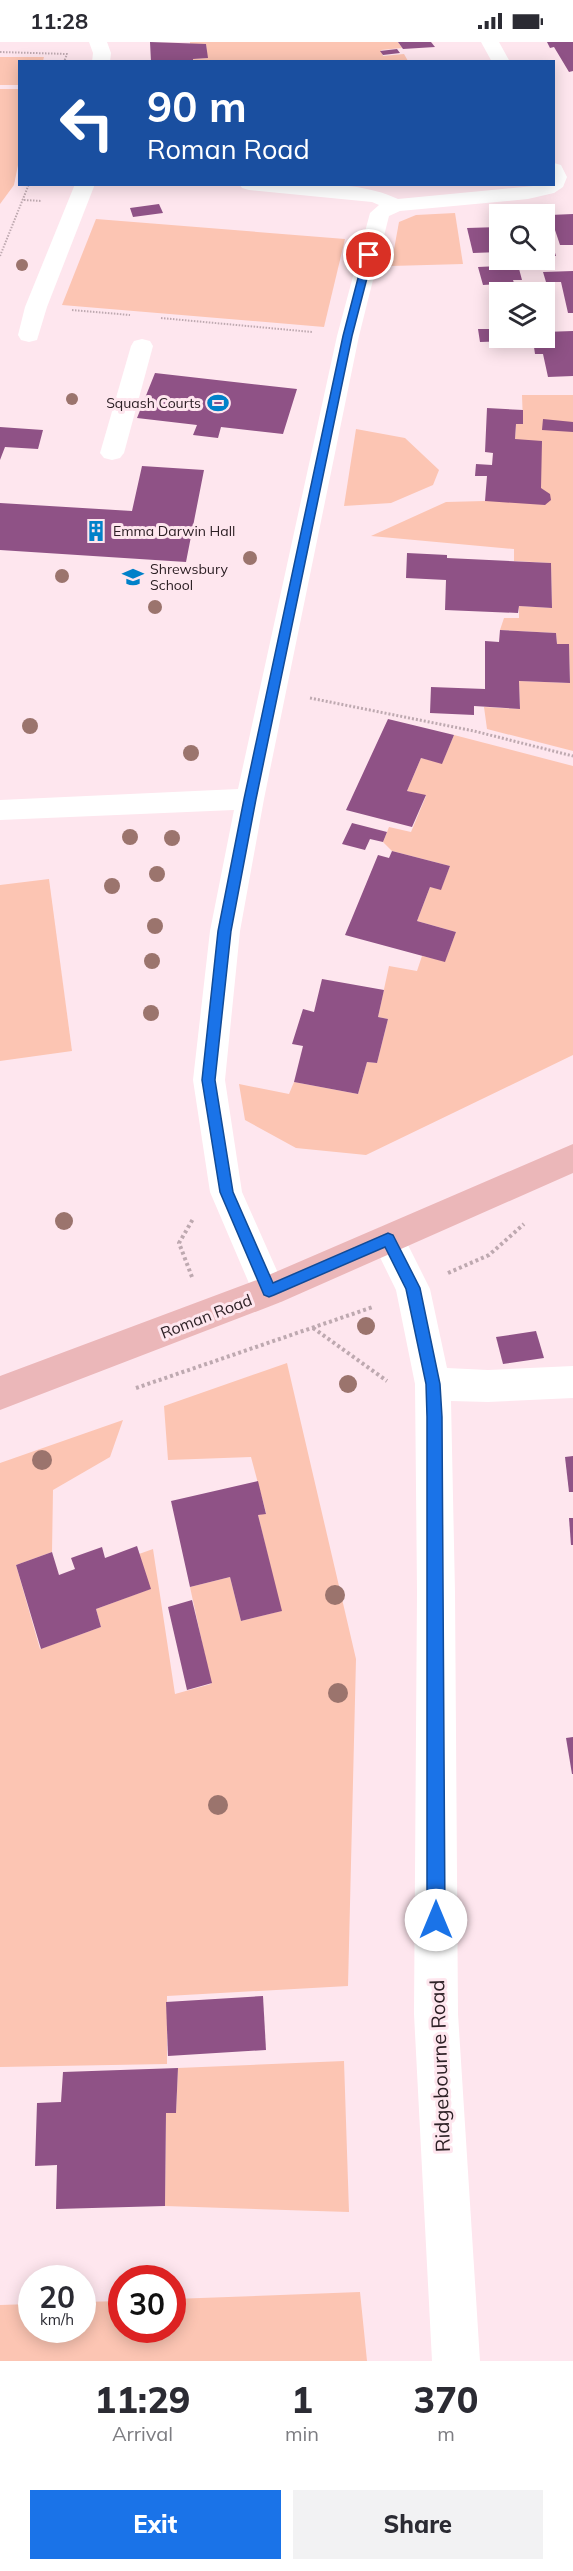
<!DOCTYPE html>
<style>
body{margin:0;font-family:Mulish,sans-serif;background:#f2f2f3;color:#2b2b33;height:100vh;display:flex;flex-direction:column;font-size:22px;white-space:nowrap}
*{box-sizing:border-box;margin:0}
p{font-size:20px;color:#7c7c81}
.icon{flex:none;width:33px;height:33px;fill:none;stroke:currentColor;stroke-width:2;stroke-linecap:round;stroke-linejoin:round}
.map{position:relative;height:2319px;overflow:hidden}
.drawer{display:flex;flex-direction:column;background:#fff;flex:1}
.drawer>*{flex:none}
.guide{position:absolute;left:18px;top:18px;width:537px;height:126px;border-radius:0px;box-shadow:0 3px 15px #0003;background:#1a4fa0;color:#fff;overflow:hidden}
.controls{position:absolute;left:489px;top:162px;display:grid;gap:12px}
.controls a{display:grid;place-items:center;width:66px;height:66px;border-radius:0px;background:#fff;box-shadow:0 3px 15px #0003;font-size:30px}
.speed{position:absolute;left:18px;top:2223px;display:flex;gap:12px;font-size:30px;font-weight:700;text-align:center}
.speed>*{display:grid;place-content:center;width:78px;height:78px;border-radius:50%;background:#fff;box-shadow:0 3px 15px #0003;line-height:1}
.speed small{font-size:15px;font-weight:400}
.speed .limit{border:9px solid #d22;background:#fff;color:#111}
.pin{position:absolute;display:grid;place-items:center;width:51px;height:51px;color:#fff;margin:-26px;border:3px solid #fff;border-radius:50%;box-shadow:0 2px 6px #0007}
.me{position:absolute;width:66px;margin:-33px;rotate:0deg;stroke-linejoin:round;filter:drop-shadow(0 0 4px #0008)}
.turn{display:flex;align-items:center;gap:21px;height:126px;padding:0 30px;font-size:27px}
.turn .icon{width:78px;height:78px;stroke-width:2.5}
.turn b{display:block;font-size:42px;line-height:51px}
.eta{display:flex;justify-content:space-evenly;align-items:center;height:102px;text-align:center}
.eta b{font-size:36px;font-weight:800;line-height:42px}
.cta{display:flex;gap:12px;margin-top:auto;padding:12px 30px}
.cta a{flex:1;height:69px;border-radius:0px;background:#1a73e8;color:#fff;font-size:24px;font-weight:800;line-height:69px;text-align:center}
.cta a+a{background:#f2f2f3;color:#2b2b33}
.status{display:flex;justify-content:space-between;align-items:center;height:42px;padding:0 30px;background:#fff;direction:ltr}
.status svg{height:16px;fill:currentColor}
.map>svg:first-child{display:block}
.green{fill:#fcc5b3}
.building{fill:#8f5286}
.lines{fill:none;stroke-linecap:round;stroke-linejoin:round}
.path-far2{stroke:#bea9b0;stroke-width:2;stroke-dasharray:1.5 1.5;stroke-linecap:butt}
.path-far1{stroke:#bea9b0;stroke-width:3;stroke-dasharray:2 2;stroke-linecap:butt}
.path{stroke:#bea9b0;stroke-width:4;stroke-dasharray:3 3;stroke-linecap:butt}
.minor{fill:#fff;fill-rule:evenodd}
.major{fill:#ebb7b9;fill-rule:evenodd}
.tree{fill:#9b746d}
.route{fill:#1a73e8;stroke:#114b97;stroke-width:1.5}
.labels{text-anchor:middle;stroke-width:6;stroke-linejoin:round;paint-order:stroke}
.far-poi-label{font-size:14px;fill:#2d2025;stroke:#fee6ee;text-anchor:start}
.street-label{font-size:16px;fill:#2d2025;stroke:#fee6ee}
.near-street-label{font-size:20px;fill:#2d2025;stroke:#fee6ee}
</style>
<div class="status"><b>11:28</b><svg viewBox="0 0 49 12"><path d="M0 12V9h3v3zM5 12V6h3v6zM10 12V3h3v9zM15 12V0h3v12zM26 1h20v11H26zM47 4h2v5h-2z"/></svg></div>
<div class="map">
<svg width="573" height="2319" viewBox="0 0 573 2319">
<rect width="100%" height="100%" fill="#fee6ee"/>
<g class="green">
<polygon points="190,0 398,0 402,6 381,8 383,14 404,12 408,19 193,19 193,17 207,16 206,2 190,2"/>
<polygon points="0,15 44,15 43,19 20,20 19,43 0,43"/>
<polygon points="0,47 20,47 19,118 14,143 0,162"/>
<polygon points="455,171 463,222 391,224 399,180 416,173"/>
<polygon points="96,177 345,197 324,285 62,263"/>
<polygon points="522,353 573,353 573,709 487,687 484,665 520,667 519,639 570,641 569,602 557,602 556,591 500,588 504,576 519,576 519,564 552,566 551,521 514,519 514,507 371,494 446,460 485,459 541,446 515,397 516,382 523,382"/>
<polygon points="356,387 405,396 439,428 433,443 391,461 344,464"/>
<polygon points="454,693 573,724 573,1013 366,1113 296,1106 245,1078 239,1042 289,1052 294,1040 358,1052 367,1020 377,1021 388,977 378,975 389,924 417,929 422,914 445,919 456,890 417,879 430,845 441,847 450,824 392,809 383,800 389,785 411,790 426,754 407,749 421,716 442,721"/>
<polygon points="49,837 72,1009 0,1019 0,843"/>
<polygon points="287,1321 356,1617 348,1944 167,1954 167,2022 0,2025 0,1421 123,1378 110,1415 53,1448 52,1510 16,1523 40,1607 101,1585 96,1567 150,1547 139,1512 153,1507 175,1652 211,1642 190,1545 230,1535 241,1579 281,1569 258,1473 266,1471 251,1415 168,1418 164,1364"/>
<polygon points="344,2019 349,2170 165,2164 166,2071 176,2071 178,2026"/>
<polygon points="360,2250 367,2319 0,2319 0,2263 31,2262 32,2288 82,2288 83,2260 121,2259 122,2288 172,2288 173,2257"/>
</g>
<g class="building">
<polygon points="150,0 206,2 208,16 193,17 193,20 151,20"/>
<polygon points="398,0 431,0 435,5 403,7"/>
<polygon points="547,0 573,0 573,29 569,30 554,5 550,6"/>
<polygon points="397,7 400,11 383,13 380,9"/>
<polygon points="159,162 163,171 133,175 130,166"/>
<polygon points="573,172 573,203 560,203 550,173"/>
<polygon points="500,185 500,210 473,211 467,186"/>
<polygon points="544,201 552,201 556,214 544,214"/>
<polygon points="518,223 522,238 513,238 514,241 483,243 478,225"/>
<polygon points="573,229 573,271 568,271 561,240 546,240 543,230"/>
<polygon points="478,287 500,287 500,296 510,296 511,299 480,300"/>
<polygon points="573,289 573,334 548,335 543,312 535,312 534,305 518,305 516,296 544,296 544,290"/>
<polygon points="155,331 297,347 283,392 221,385 218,396 193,393 197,383 137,376"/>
<polygon points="487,366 523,368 523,382 516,382 515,397 542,399 541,446 550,452 551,458 545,463 485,459 487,434 475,434 476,422 492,423 493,411 485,410"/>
<polygon points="543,377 573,380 573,390 542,388"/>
<polygon points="0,385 43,388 38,407 5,405 0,418"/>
<polygon points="142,424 204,428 186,520 0,508 0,461 132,469"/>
<polygon points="407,511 447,513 447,516 551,521 552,566 519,564 518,571 445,568 446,538 406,536"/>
<polygon points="500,588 556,591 557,602 569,602 570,641 519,639 520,667 474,664 474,673 430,671 431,645 485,647 485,599 499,600"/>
<polygon points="388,677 454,693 442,722 421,716 407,749 426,753 412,785 346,768"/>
<polygon points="352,781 387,790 383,800 370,797 365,808 342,802"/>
<polygon points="392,809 450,824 441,848 430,845 417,879 456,890 445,920 345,893 378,813 389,816"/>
<polygon points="322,937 384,948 378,975 388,977 377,1021 367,1020 358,1052 294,1040 303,1004 292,1002 303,967 314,970"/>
<polygon points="536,1289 544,1316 503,1322 496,1295"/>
<polygon points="573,1414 573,1450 569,1450 565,1415"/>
<polygon points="258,1439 266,1472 258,1473 282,1569 241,1579 230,1535 190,1545 171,1459"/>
<polygon points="569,1476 573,1476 573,1503 571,1503"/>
<polygon points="137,1504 151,1547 96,1567 101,1585 41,1607 16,1523 52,1510 59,1533 75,1527 71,1516 102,1505 105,1516"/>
<polygon points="192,1558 212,1641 187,1648 168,1565"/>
<polygon points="573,1695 573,1732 572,1732 566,1696"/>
<polygon points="263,1954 266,2008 168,2014 166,1960"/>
<polygon points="178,2026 176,2071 166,2071 165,2164 56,2167 57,2123 35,2124 37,2061 61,2060 63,2030"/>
</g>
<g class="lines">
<g class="path-far2">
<polyline points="0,10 67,12 64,20"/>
<polyline points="24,158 42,159"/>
<polyline points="0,214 29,142"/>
<polyline points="72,268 130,273"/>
<polyline points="161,276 312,290"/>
</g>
<polyline class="path-far1" points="310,656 474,689 573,714"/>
<g class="path">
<polyline points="448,1231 489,1213 524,1182"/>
<polyline points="192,1235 179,1201 193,1177"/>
<polyline points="313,1286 387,1339"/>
<polyline points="136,1346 373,1265"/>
</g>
<g class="minor">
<polygon points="89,0 107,0 111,11 110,20 92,20 93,11"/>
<polygon points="481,0 499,0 510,20 492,20"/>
<path d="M554 121 561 123 567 135 563 145 554 151 528 157 400 169 389 174 359 294 264 757 240 889 225 1038 242 1150 286 1249 281 1260 269 1264 257 1260 210 1150 193 1038 210 889 234 768 0 778V758L238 747 337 294 370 171 379 163 372 160 249 148 242 146 239 142C288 142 354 136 398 157L554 142Z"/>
<polygon points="75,142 95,142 47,265 37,298 29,300 21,298 18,293 25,265"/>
<polygon points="142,297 150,299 153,304 124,411 120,416 112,418 104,416 100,411 131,304 134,299"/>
<polygon points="388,1182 400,1187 430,1247 447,1326 488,1328 573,1324 573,1356 488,1360 451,1359 455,1550 458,1972 480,2319 432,2319 414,1972 417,1550 415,1342 396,1248 371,1197 376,1187"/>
</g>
<polygon class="major" points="573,1102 573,1131 281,1260 0,1368 0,1334 257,1238"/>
</g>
<g class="tree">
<circle cx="22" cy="223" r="6"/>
<circle cx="72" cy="357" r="6"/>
<circle cx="250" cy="516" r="7"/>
<circle cx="62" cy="534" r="7"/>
<circle cx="155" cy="565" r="7"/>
<circle cx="30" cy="684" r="8"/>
<circle cx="191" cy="711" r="8"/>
<circle cx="130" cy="795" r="8"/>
<circle cx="172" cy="796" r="8"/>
<circle cx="157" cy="832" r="8"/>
<circle cx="112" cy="844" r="8"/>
<circle cx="155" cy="884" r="8"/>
<circle cx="152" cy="919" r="8"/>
<circle cx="151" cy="971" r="8"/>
<circle cx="64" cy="1179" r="9"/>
<circle cx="366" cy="1284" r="9"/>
<circle cx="348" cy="1342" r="9"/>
<circle cx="42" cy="1418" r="10"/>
<circle cx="335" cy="1553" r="10"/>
<circle cx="338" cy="1651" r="10"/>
<circle cx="218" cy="1763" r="10"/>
</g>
<polygon class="route" points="369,210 373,213 352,294 256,757 231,889 215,1038 233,1150 273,1241 388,1191 393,1193 420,1246 440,1342 442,1375 445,1878 442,1884 436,1887 430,1884 427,1878 427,1375 426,1342 406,1247 385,1205 274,1253 269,1255 264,1253 220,1150 202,1038 218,889 244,757 343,294 364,213"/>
<defs>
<symbol id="stadium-bare" viewBox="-9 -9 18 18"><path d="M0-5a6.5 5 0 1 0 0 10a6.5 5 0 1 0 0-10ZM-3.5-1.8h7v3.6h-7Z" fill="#0181c9" stroke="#fee6ee" stroke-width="2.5" paint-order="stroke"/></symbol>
<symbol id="building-bare" viewBox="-9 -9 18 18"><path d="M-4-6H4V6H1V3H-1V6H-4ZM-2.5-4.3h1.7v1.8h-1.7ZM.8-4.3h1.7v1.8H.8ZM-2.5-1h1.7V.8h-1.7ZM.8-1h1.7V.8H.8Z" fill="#0181c9" stroke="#fee6ee" stroke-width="2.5" paint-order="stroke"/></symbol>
<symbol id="school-bare" viewBox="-9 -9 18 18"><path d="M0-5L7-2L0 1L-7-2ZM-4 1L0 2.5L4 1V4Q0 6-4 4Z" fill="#0181c9" stroke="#fee6ee" stroke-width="2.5" paint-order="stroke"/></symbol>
</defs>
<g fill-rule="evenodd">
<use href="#stadium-bare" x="203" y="346" width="30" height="30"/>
<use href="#building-bare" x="81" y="474" width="30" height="30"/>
<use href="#school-bare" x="118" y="520" width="30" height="30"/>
</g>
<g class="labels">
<g class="far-poi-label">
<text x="201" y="366" text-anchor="end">Squash Courts</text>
<text x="113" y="494">Emma Darwin Hall</text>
<text x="150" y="532">Shrewsbury<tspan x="150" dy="16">School</tspan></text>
</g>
<g class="street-label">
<text transform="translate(206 1274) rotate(-21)" y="6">Roman Road</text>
</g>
<g class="near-street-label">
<text transform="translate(440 2024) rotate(-92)" y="7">Ridgebourne Road</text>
</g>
</g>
</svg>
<div class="controls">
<a><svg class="icon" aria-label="search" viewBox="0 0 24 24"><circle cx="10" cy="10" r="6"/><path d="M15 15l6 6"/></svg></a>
<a><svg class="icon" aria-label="layers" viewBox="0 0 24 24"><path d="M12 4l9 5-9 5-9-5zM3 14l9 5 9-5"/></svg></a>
</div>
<div class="speed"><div>20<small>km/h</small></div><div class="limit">30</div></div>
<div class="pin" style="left:369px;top:213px;background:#d93025"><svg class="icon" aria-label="arrive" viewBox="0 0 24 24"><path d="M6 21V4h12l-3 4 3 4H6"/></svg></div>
<svg class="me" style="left:436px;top:1878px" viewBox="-20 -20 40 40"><circle r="19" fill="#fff"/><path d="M0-13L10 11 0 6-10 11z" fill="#1a73e8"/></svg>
<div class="guide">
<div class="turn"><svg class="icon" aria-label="left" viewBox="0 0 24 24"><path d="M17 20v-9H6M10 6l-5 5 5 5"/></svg><div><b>90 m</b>Roman Road</div></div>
</div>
</div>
<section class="drawer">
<div class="eta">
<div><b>11:29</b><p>Arrival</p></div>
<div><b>1</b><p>min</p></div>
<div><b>370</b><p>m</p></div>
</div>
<div class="cta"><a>Exit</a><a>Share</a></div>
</section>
